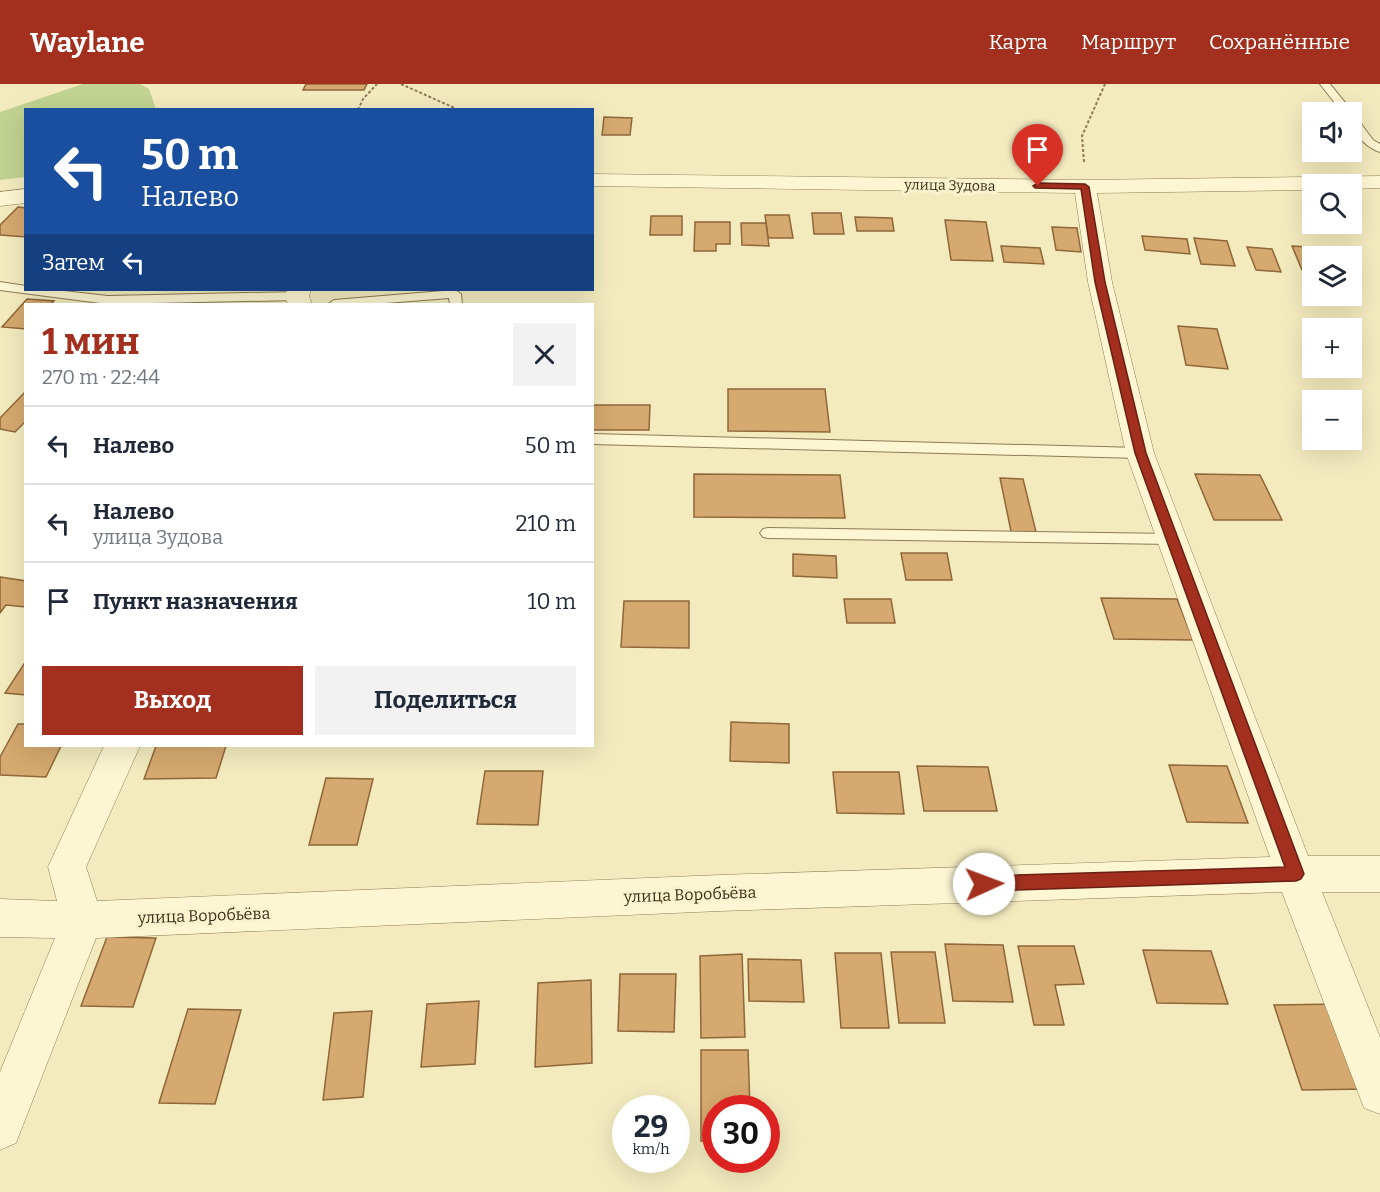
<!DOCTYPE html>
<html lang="ru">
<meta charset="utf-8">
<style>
body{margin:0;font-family:Bitter,serif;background:#f2f2f3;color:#1f2937;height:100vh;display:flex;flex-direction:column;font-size:22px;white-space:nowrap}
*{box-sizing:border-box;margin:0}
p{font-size:20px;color:#747a83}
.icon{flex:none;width:33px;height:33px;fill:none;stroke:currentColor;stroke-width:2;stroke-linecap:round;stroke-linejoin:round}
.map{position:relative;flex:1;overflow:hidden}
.panel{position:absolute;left:24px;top:219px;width:570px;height:444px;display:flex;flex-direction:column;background:#fff;border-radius:0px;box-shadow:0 6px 24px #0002}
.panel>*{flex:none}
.hud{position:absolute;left:24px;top:24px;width:570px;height:183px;border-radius:0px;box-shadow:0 6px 24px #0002;background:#1a4fa0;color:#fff;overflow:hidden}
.controls{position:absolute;left:1302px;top:18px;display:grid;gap:12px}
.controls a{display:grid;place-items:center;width:60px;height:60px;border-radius:0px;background:#fff;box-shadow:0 6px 24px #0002;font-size:30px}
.speed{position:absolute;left:612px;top:1011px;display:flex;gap:12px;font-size:30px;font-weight:700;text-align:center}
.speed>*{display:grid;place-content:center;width:78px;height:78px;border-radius:50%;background:#fff;box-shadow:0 6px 24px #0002;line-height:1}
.speed small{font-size:15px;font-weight:400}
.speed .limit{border:9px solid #d22;background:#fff;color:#111}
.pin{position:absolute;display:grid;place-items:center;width:51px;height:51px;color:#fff;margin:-62px -26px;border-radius:50% 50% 50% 0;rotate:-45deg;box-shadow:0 0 6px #0007}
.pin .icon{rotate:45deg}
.me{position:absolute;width:66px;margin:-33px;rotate:88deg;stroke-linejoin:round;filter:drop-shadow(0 0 4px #0008)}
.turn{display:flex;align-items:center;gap:21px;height:126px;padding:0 18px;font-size:27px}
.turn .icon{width:78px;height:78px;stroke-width:2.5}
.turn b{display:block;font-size:42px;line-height:51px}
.then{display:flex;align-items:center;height:57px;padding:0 18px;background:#0003;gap:12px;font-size:22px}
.round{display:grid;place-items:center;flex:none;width:63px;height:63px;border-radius:0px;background:#f2f2f3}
.headline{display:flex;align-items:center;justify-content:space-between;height:102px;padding:0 18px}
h1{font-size:36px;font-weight:700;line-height:45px;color:#a3301e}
.button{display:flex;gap:12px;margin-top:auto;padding:12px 18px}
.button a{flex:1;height:69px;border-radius:0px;background:#a3301e;color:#fff;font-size:24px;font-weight:700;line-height:69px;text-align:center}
.button a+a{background:#f2f2f3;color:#1f2937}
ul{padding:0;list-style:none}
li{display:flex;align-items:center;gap:18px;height:78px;padding:0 18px;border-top:2px solid #e0e1e3}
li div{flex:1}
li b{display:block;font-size:22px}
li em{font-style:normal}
header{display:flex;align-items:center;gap:36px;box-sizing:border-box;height:84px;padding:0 30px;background:#a3301e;color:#fff}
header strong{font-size:28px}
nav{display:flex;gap:33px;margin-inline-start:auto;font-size:21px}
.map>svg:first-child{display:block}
.green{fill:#c1d291}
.building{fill:#d5a96f;stroke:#8f6738;stroke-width:1.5}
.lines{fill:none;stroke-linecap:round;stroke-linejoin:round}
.lane-casing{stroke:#8d7b54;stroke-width:2}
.street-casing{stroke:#8d7b54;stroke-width:1}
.path{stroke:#8d7b54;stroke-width:2;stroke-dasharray:3 2;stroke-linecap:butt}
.lane{fill:#fcf6d2;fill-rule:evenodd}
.street{fill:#fcf6d2;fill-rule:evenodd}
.route{fill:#a3301e;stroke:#6a1f14;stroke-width:1.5}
.labels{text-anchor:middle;stroke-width:6;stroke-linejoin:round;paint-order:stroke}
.far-street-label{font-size:14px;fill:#3b2f1b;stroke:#f9f3ce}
.street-label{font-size:16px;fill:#3b2f1b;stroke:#f9f3ce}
</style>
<header>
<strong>Waylane</strong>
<nav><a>Карта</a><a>Маршрут</a><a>Сохранённые</a></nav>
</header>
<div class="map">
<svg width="1380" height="1108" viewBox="0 0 1380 1108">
<rect width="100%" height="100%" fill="#f3ebbe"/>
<polygon class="green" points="83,0 140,0 149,5 156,25 26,26 25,93 0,96 0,28"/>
<g class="building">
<polygon points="306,0 367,0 364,6 303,6"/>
<polygon points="604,33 632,34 630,51 602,51"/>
<polygon points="18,123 26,124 26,153 0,151 0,141"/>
<polygon points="812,129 841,129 844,150 814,150"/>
<polygon points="765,131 789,131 793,154 768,154"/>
<polygon points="651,132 682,132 682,151 650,151"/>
<polygon points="855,133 892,134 894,147 857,147"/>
<polygon points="945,136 986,138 993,177 951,176"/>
<polygon points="695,138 730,138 730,160 716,160 716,167 694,167"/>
<polygon points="741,139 766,139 769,162 742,161"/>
<polygon points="1052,143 1077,144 1081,168 1056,166"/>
<polygon points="1142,152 1187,155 1190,170 1145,166"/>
<polygon points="1194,154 1227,157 1235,182 1201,180"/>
<polygon points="1001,162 1040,164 1044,180 1004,178"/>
<polygon points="1292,162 1342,165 1346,172 1312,172 1312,187 1302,186"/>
<polygon points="1247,163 1272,165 1281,188 1256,186"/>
<polygon points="27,215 54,217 51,220 26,220 26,245 2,243"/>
<polygon points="1178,242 1217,245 1228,285 1186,281"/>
<polygon points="728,305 825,305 830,348 728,347"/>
<polygon points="26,307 26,337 15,348 0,345 0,334"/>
<polygon points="592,321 650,321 649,346 592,346"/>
<polygon points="694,390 840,391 845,434 694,433"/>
<polygon points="1195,390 1260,391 1282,436 1214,436"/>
<polygon points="1000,394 1023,395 1037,452 1012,452"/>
<polygon points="901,469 947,469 952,496 906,496"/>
<polygon points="793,470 836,472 837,494 793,492"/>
<polygon points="0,493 26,497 26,523 6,521 0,529"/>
<polygon points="1101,514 1177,515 1193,556 1114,555"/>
<polygon points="844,515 891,515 895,539 847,539"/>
<polygon points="624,517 689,517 689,564 621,563"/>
<polygon points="26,577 26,611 5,609"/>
<polygon points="731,638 789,640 789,679 730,677"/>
<polygon points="18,640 26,640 26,662 61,662 46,693 0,691 0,673"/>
<polygon points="156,662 226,662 216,694 144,695"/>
<polygon points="1169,681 1227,682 1248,739 1187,738"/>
<polygon points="917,682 988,683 997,727 924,727"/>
<polygon points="485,687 543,687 538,741 477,740"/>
<polygon points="833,688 899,688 904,730 837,729"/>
<polygon points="326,694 373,695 357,761 309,761"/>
<polygon points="107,853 156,854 133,923 81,922"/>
<polygon points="945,860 1003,861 1013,918 953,917"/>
<polygon points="1018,862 1074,862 1084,900 1055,901 1064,941 1034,941"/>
<polygon points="1143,866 1211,867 1228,920 1157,919"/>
<polygon points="891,868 935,868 945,939 899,939"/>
<polygon points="835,869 881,869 889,944 841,944"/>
<polygon points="742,870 745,953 701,954 700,872"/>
<polygon points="748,875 801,876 804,918 749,917"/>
<polygon points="620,890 676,890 674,948 618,947"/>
<polygon points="591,896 592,979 535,983 538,899"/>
<polygon points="479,917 475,980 421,983 427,920"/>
<polygon points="1338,920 1367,1005 1302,1006 1274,921"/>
<polygon points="188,925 241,926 215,1020 159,1019"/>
<polygon points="372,927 363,1013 323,1016 334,929"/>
<polygon points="701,966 748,966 750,1024 716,1024 716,1057 701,1057"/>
</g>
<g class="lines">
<defs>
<g id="lane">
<polygon points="1320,0 1330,0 1351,26 1352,28 1352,29 1342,28"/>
<path d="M1352 32 1356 33 1373 56 1380 60V68C1365 63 1350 47 1352 32Z"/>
<polygon points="0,198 26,202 26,206 55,206 108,212 297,208 303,212 297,216 108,220 0,206"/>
<polygon points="455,206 461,210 462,220 450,220 449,214 373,220 328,220 334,216"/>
<polygon points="592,350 1140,364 1147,369 1140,374 592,360"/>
<polygon points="768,444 1173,450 1178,451 1181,455 1178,459 1173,460 768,454 763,453 760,449 763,445"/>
</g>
<g id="street">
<polygon points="592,90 1085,96 1380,92 1380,104 1352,105 1352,100 1312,100 1312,106 1097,109 1112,198 1154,369 1308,772 1380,772 1380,808 1322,808 1380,953 1380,1030 1364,1024 1282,808 720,827 96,854 16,1059 0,1066 0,988 55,854 0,853 0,815 57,817 48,783 104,662 140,662 86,783 97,817 720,791 1270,773 1126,369 1088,198 1075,109 592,102"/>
<polygon points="26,105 26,119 0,122 0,108"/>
<polygon points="287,206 311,206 309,212 312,220 288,220 285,212"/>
</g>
</defs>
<use href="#lane" class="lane-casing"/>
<use href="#street" class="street-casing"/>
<g class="path">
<polyline points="401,0 459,26"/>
<polyline points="358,26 363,15 377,0"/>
<polyline points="1084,78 1082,52 1105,0"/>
</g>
<use href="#lane" class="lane"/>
<use href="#street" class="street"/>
</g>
<polygon class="route" points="1038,99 1085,100 1089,103 1105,198 1146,369 1304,790 1301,795 1296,797 984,807 978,805 976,800 978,795 984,792 1285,783 1135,369 1095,198 1081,105 1035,104 1033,102"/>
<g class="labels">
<g class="far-street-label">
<text transform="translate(950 101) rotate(1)" y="5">улица Зудова</text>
</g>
<g class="street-label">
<text transform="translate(690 810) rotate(-2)" y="6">улица Воробьёва</text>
<text transform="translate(204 831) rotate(-2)" y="6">улица Воробьёва</text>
</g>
</g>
</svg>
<div class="controls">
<a><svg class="icon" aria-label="sound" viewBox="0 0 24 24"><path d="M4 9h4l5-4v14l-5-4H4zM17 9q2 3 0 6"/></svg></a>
<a><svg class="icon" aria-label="search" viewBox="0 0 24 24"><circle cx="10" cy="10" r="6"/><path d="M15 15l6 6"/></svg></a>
<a><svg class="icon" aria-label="layers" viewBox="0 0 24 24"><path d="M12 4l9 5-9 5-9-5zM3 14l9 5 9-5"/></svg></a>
<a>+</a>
<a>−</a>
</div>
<div class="speed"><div>29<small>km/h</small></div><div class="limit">30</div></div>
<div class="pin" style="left:1038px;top:102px;background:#d93025"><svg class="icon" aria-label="arrive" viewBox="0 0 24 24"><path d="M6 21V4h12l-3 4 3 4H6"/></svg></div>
<svg class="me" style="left:984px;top:800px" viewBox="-20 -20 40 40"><circle r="19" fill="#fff"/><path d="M0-13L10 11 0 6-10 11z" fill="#a3301e"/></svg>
<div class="hud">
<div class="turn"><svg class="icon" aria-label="left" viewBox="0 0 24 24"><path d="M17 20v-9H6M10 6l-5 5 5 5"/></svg><div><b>50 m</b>Налево</div></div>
<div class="then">Затем<svg class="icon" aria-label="left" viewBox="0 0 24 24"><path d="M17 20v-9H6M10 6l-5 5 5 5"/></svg></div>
</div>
<section class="panel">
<div class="headline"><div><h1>1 мин</h1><p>270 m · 22:44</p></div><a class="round"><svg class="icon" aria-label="close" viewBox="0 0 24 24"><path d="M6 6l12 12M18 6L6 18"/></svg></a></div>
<ul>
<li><svg class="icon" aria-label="left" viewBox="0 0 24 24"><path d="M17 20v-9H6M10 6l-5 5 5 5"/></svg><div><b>Налево</b></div><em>50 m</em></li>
<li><svg class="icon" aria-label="left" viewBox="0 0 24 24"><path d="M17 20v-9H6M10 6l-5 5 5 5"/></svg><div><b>Налево</b><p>улица Зудова</p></div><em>210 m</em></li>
<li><svg class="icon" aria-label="arrive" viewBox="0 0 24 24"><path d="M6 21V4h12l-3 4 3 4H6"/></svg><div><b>Пункт назначения</b></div><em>10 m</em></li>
</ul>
<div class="button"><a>Выход</a><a>Поделиться</a></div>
</section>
</div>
